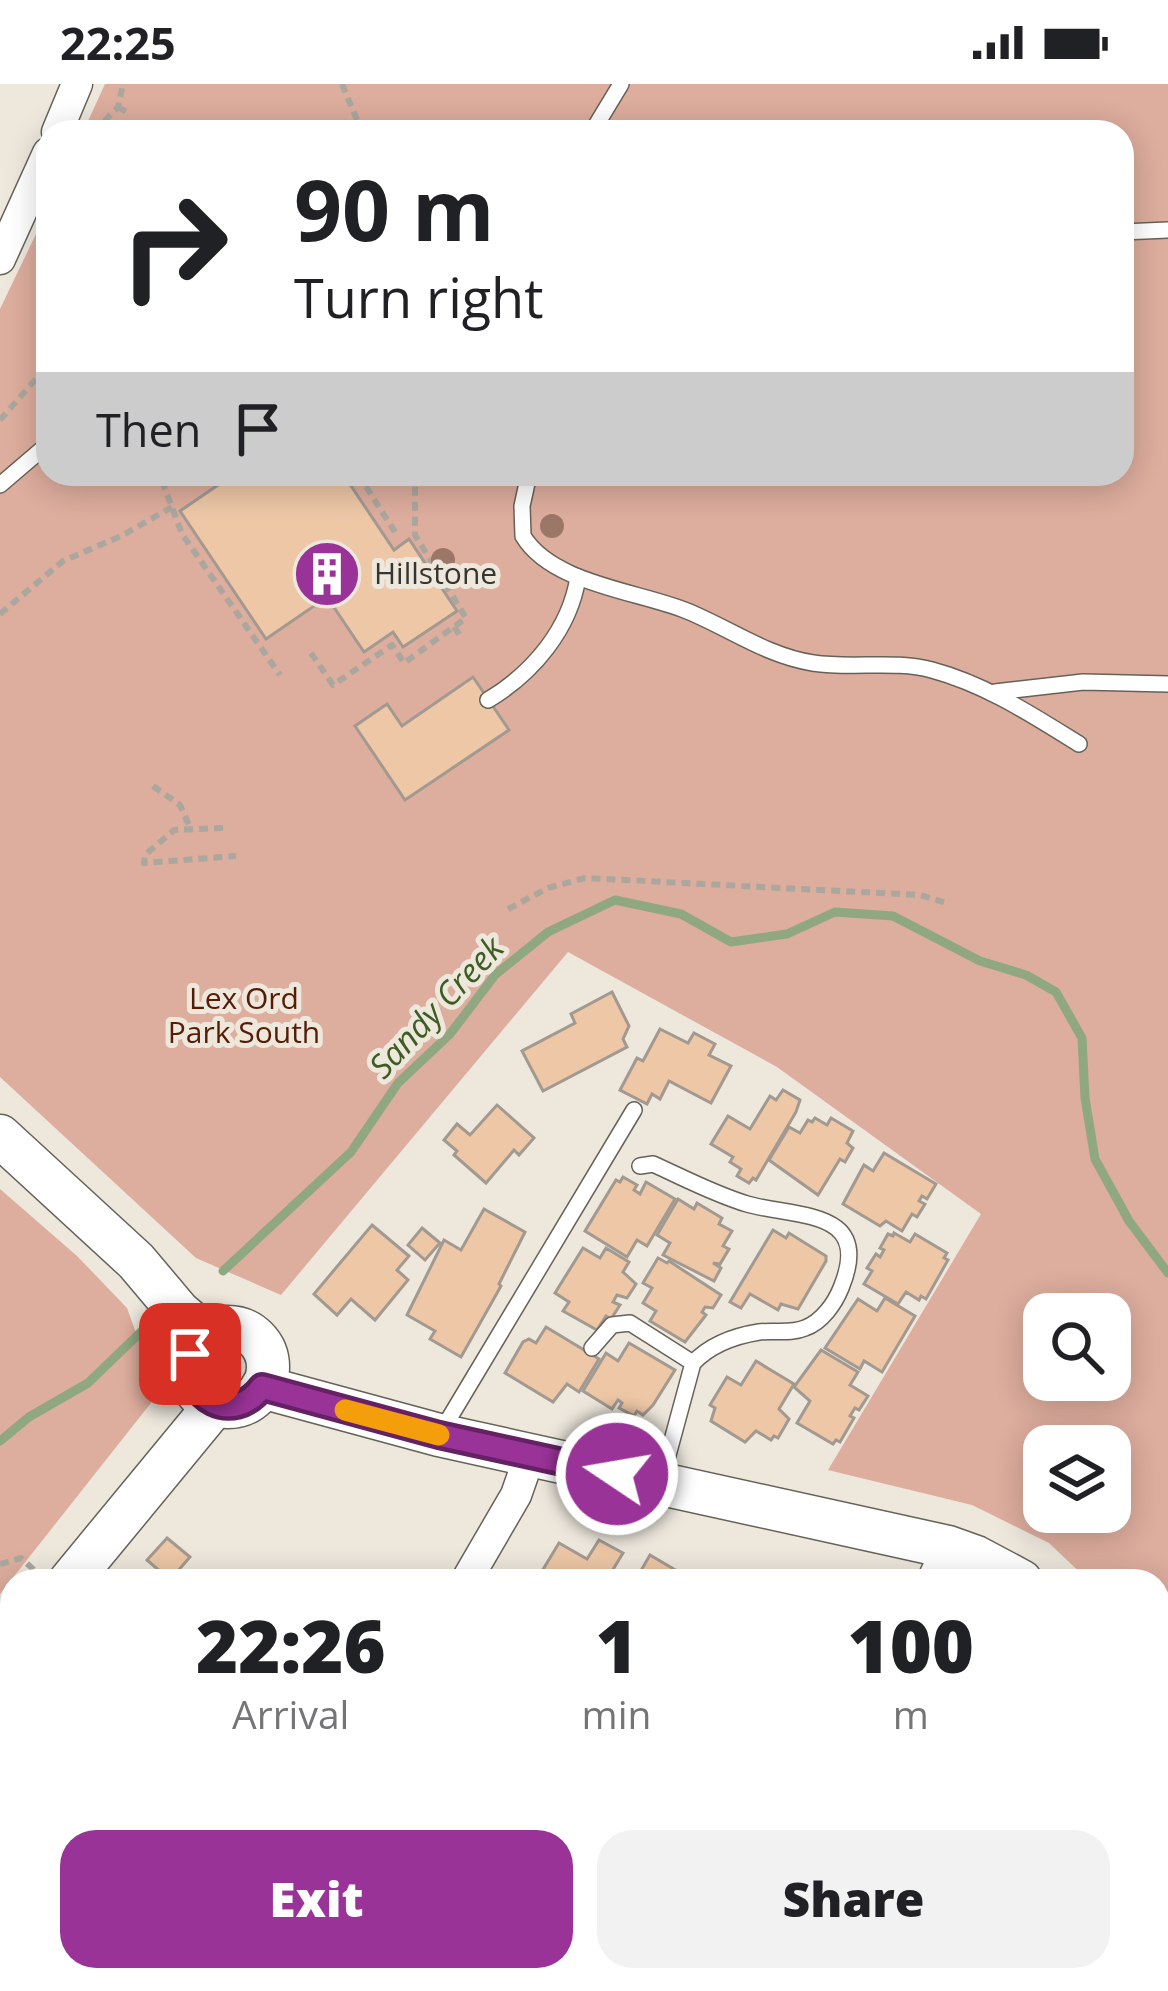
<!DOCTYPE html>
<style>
body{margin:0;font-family:"Open Sans",sans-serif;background:#f2f2f2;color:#202124;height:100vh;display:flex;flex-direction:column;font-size:45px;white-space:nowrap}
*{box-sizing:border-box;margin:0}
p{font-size:39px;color:#757577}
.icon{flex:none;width:66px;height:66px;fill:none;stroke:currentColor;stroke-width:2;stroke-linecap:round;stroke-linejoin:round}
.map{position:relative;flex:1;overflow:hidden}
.drawer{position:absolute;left:0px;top:1485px;width:1170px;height:423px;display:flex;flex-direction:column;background:#fff;border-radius:36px 36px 0 0;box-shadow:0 6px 30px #0003}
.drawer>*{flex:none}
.guide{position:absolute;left:36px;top:36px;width:1098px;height:366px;border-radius:36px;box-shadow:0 6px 30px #0003;background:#fff;color:#202124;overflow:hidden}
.controls{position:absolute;left:1023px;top:1209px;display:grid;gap:24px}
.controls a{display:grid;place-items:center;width:108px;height:108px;border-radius:24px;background:#fff;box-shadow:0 6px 30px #0003;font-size:60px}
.pin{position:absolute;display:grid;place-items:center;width:102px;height:102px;color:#fff;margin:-51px;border-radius:24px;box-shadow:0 6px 18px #0006}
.me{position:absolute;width:132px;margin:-66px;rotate:282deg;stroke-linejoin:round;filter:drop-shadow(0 0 9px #0008)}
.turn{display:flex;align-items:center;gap:42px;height:252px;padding:0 60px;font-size:54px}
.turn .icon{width:156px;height:156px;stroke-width:2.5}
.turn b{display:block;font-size:84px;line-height:102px}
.then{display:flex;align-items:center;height:114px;padding:0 60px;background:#0003;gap:24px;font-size:45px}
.eta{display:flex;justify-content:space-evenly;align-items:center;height:204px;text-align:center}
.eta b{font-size:72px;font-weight:800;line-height:84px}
.button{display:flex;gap:24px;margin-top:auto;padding:24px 60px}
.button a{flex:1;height:138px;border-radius:36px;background:#9a3398;color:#fff;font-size:48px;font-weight:800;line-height:138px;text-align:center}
.button a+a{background:#f2f2f2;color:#202124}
.status{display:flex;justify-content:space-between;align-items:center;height:84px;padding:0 60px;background:#fff;direction:ltr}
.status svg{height:33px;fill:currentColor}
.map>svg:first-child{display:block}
.green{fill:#ddad9d;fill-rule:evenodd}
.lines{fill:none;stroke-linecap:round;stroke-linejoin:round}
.stream{stroke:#90a881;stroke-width:9}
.building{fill:#edc7a6;stroke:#a29991;stroke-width:3}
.lane-casing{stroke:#666258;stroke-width:18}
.street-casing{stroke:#666258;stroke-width:33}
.secondary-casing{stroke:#666258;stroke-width:45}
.path{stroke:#aba79e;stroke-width:6;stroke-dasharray:9 6;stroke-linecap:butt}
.lane{stroke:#fff;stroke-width:15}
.street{stroke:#fff;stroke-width:30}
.secondary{stroke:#fff;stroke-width:42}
.tree{fill:#9a7766}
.route-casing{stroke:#642163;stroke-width:30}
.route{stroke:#9a3398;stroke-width:21}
.slow{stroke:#f59e0b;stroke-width:21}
.labels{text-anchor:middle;stroke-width:10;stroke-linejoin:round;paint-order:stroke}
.poi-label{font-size:30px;fill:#373531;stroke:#ede7dc;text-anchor:start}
.park-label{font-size:30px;fill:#561c06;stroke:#ede7dc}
.water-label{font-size:33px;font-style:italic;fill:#3d5c23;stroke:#ede7dc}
</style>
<div class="status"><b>22:25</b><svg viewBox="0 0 49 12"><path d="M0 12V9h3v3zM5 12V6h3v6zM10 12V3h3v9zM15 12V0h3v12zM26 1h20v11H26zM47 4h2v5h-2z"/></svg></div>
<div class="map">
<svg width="1168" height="1907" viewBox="0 0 1168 1907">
<rect width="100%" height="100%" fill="#ede7dc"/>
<g class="green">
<path d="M105 0H1168V1644L1158 1629V1497H1089L1049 1459 972 1421 828 1386 981 1130 777 983 568 868 281 1211 196 1174 0 993V225L48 125V390H1122V48H83ZM1044 1230H1110V1296H1044ZM1044 1362H1110V1428H1044Z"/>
<polygon points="0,1105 77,1172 127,1224 158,1310 0,1510"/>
</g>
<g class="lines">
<g class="stream">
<polyline points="223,1187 351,1068 398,999 450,950 495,891 548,848 615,816 681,830 731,858 787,850 835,828 893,832 980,877 1026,891 1056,908 1082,954 1085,1014 1095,1075 1129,1137 1168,1189"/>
<polyline points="0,1357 29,1333 88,1299 145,1244"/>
</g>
</g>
<g class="building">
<polygon points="224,390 343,390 394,466 409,455 457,527 403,563 393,548 364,568 327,513 266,555 180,427 224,397"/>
<polygon points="473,593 509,646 405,716 355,642 387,620 402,642"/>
<polygon points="612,908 629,942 623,955 627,963 543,1007 522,967 575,939 571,930"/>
<polygon points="660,945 688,959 694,949 715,960 709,971 731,982 711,1019 669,997 660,1015 652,1010 647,1020 620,1006 637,974 643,977"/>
<polygon points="783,1006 800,1016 796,1028 756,1096 753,1094 749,1099 737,1092 741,1085 730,1078 733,1073 711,1060 728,1032 750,1045 770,1012 776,1016"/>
<polygon points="497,1021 534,1054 519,1071 514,1066 486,1099 454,1071 457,1067 444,1056 457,1040 470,1051"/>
<polygon points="815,1034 827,1041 831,1034 853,1047 847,1059 853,1064 845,1078 840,1075 818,1111 769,1076 789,1043 800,1049 808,1036 812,1038"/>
<polygon points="884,1069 936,1100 927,1115 922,1112 919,1117 925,1120 917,1133 912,1130 902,1147 886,1137 880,1142 843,1120 864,1081 873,1087"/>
<polygon points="623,1093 637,1101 634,1106 640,1110 646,1098 675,1115 647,1162 637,1156 627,1173 585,1147 616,1096 620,1098"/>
<polygon points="678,1115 694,1125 697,1119 722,1134 719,1140 732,1147 723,1162 729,1165 720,1180 713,1179 721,1184 714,1197 663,1171 670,1159 657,1151"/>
<polygon points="484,1125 525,1148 499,1200 501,1202 461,1273 430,1255 435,1247 407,1231 444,1156 461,1166"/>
<polygon points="372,1141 409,1172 397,1186 408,1196 375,1236 351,1215 337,1231 314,1210"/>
<polygon points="422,1144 440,1159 425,1176 408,1161"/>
<polygon points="773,1146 786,1154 789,1149 826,1172 826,1177 798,1225 781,1220 778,1226 750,1210 741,1224 730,1218"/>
<polygon points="894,1149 910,1158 915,1150 947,1169 944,1174 948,1176 926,1215 921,1212 919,1216 906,1208 898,1220 864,1200 872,1187 867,1184 876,1170 880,1173 884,1166 880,1164 888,1150 893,1152"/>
<polygon points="583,1164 600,1174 606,1164 629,1178 623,1188 636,1200 627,1214 617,1211 613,1218 620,1221 611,1235 606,1232 597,1246 563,1227 569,1218 555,1209"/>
<polygon points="658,1174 667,1179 669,1177 721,1211 713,1224 705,1223 702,1228 706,1231 685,1258 650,1237 656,1227 643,1219 652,1204 643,1199"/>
<polygon points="885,1214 915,1232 882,1288 864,1277 860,1285 825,1264 858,1215 877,1227"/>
<polygon points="546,1243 599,1275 579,1308 567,1300 553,1318 505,1289 523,1258 529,1255 536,1259"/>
<polygon points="629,1259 675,1286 653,1321 643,1331 637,1327 634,1332 619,1324 622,1319 618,1316 612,1325 583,1307 606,1269 618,1277"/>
<polygon points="821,1266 858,1288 850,1301 868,1312 859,1326 855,1324 850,1332 854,1334 840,1358 836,1356 833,1360 797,1339 810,1317 794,1303"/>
<polygon points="756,1277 794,1300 779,1325 789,1335 778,1354 774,1352 771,1356 756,1347 745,1358 711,1337 715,1324 710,1321 727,1293 741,1301"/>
<polygon points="167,1454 190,1473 170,1496 147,1476"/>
<polygon points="599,1456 623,1469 606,1497 536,1497 559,1459 587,1475"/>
<polygon points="650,1471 694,1497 635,1497"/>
<polygon points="1158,1784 1168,1790 1168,1851 1158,1868"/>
<polygon points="8,1816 12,1818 12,1896 16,1896 9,1907 0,1907 0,1830"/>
<polygon points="32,1896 132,1896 148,1907 51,1907"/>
<polygon points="203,1896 239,1896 237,1900 243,1904 203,1907 198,1904"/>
<polygon points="531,1896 610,1896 596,1907 539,1907"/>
<polygon points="986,1896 1052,1896 1046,1907 991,1907 994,1901"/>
<polygon points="1083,1896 1142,1896 1135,1907 1101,1907"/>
</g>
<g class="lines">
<defs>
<g id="lane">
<polyline points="592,48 621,0"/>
<polyline points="1122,148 1168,146"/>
<path d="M529 390 522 422 523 452C552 500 638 507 687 527 729 544 767 572 813 579 852 585 895 576 932 586 987 601 1032 631 1079 660"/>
<polyline points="0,401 48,360"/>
<polyline points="995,608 1083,598 1168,600"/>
<path d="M488 616C533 589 570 545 578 493"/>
<path d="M640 1082 653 1080C684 1094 714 1110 747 1120 796 1134 874 1124 841 1204 835 1219 822 1238 805 1244 791 1250 774 1246 759 1248 734 1252 710 1261 693 1279L661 1397"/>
<polyline points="592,1264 612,1241 630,1239 693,1279"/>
<polyline points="441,1348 634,1026"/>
</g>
<g id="street">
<polyline points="57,48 77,0"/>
<polyline points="0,175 48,69"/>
<polyline points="466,1497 516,1411 530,1371"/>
<polyline points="932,1497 948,1463"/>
<polyline points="340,1896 347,1907"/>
<polyline points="687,1907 694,1896"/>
</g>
<g id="secondary">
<polyline points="0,1052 136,1177 179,1228 205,1250"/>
<circle cx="228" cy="1283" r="40"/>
<polyline points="262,1303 439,1351 948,1463 976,1473 1021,1497"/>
<polyline points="70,1497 215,1321"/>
<polyline points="0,1583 12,1568"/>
<polyline points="1158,1678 1168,1692"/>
</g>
</defs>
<use href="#lane" class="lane-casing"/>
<use href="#street" class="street-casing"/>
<use href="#secondary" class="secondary-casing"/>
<g class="path">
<polyline points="342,0 362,48"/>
<polyline points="118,23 129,29"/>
<polyline points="94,48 118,23 123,0"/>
<polyline points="0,336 48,281"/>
<polyline points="358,390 395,448"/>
<polyline points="162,397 182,450 280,591"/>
<polyline points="365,401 383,390"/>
<polyline points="0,530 63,477 121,452 172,423"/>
<polyline points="454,543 462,554"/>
<polyline points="311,569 333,601 392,561 404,579 466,534 415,451 415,390"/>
<polyline points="153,702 180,721 191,746"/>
<polyline points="223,744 174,746 145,771 144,779 236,772"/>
<polyline points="508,825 548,804 585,794 920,811 946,819"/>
<polyline points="0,1480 21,1474 35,1487"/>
</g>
<use href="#lane" class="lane"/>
<use href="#street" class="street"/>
<use href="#secondary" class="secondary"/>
</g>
<g class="tree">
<circle cx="552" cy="442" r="12"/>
<circle cx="443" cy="476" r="12"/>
</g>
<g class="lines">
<defs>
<path id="route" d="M190 1270C184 1315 233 1342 262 1303L439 1351 617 1390"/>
</defs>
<use href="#route" class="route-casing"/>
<use href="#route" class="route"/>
<polyline class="slow" points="345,1326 439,1351"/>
</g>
<defs>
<symbol id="building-disc" viewBox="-11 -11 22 22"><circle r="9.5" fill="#9a3398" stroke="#ede7dc"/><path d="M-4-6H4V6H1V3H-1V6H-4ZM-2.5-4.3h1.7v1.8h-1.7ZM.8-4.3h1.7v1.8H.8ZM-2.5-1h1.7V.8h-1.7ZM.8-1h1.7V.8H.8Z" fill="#fff"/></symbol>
</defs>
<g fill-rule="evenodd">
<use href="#building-disc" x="289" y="452" width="76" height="76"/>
</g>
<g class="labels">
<g class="poi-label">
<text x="374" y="500">Hillstone</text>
</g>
<g class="park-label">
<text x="244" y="925">Lex Ord<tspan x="244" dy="34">Park South</tspan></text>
</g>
<g class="water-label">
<text transform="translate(436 923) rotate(-47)" y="12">Sandy Creek</text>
</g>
</g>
</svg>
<div class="controls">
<a><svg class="icon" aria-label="search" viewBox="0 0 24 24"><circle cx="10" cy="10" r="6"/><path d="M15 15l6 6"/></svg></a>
<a><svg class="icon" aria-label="layers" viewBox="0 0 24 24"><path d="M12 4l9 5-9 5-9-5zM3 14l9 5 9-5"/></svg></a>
</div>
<div class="pin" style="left:190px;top:1270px;background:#d93025"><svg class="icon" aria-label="arrive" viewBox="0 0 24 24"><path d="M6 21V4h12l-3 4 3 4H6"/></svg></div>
<svg class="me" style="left:617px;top:1390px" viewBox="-20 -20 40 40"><circle r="17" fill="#9a3398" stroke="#fff" stroke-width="3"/><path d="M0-11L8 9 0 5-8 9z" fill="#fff"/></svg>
<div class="guide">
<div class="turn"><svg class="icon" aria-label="right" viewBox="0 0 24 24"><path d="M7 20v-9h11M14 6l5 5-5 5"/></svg><div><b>90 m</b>Turn right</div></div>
<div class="then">Then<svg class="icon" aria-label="arrive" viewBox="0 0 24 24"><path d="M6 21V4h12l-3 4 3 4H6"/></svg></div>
</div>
<section class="drawer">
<div class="eta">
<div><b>22:26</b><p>Arrival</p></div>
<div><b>1</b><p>min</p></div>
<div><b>100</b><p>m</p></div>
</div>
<div class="button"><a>Exit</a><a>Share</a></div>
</section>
</div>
